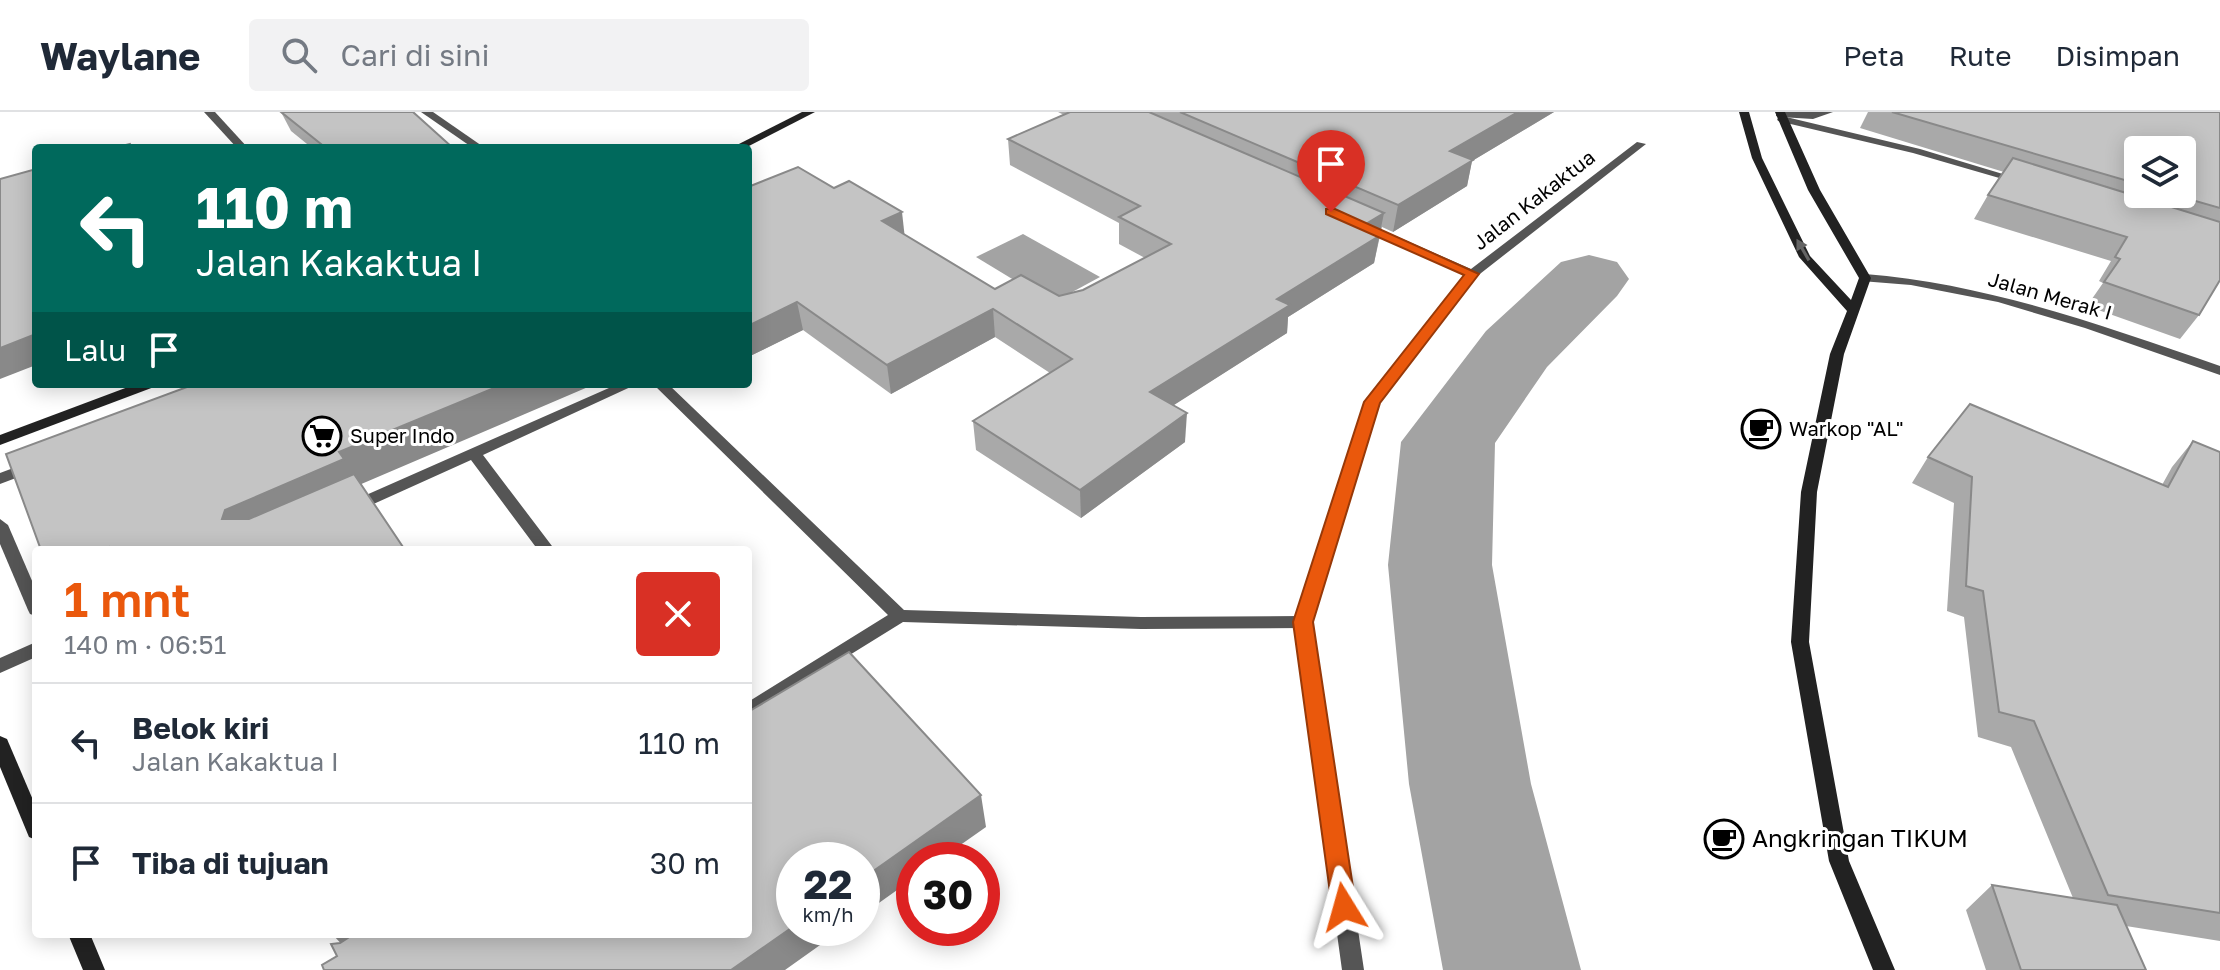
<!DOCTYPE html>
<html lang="id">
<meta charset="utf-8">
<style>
body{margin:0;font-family:"Golos Text",sans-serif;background:#f2f2f3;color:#1f2937;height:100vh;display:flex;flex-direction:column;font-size:30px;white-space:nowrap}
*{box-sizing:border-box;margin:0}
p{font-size:26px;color:#747a83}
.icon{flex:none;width:44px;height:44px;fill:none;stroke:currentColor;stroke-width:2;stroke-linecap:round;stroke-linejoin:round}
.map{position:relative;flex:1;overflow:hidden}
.drawer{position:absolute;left:32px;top:434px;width:720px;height:392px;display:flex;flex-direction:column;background:#fff;border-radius:8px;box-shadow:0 4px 20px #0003}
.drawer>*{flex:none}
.guide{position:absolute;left:32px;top:32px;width:720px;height:244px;border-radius:8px;box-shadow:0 4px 20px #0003;background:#00695c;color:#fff;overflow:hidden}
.fabs{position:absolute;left:2124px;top:24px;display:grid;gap:16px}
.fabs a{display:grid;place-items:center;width:72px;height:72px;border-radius:8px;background:#fff;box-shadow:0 4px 20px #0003;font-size:40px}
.speed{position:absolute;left:776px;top:730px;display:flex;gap:16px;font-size:40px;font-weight:700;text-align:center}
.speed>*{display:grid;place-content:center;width:104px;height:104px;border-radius:50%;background:#fff;box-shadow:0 4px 20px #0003;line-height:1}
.speed small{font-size:20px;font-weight:400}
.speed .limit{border:12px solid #d22;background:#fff;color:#111}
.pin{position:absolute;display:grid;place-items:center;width:68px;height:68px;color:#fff;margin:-82px -34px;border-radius:50% 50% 50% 0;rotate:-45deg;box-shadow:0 0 8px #0007}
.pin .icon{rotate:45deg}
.me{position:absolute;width:88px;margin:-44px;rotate:352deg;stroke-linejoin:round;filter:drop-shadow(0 0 6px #0008)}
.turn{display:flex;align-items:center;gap:28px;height:168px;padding:0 32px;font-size:36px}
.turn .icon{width:104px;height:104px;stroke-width:2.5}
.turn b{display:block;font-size:56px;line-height:68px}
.then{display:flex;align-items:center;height:76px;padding:0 32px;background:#0003;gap:16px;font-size:30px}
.round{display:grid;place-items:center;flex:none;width:84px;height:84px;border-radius:8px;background:#f2f2f3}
.summary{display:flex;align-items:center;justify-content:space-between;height:136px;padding:0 32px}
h1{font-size:48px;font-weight:600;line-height:60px;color:#ea580c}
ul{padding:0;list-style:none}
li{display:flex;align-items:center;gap:24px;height:120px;padding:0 32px;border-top:2px solid #e0e1e3}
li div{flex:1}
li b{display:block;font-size:30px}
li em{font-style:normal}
header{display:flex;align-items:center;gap:48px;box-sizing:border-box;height:112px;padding:0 40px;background:#fff;border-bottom:2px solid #e0e1e3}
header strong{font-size:38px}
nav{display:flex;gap:44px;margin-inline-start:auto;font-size:28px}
.search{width:560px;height:72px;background:#f2f2f3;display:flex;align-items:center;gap:20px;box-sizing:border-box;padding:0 28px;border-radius:8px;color:#747a83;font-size:30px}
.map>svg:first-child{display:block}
.water{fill:#a3a3a3}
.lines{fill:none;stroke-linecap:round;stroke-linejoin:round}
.river{fill:#a3a3a3;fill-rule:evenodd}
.lane{fill:#555;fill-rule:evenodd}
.street{fill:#555;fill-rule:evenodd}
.secondary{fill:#222;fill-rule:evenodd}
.wall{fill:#a9a9a9;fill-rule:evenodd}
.shaded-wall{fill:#898989}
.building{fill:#c4c4c4;stroke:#898989;stroke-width:2}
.oneway{fill:#646464}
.route{fill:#ea580c;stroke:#983908;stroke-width:2}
.labels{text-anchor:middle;stroke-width:6;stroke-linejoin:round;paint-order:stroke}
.street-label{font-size:20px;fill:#000;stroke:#fff}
.poi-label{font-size:20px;fill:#000;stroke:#fff;text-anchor:start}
.near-poi-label{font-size:24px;fill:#000;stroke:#fff;text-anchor:start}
</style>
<header>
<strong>Waylane</strong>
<div class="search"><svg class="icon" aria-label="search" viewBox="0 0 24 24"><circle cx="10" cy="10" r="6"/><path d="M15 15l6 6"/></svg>Cari di sini</div>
<nav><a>Peta</a><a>Rute</a><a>Disimpan</a></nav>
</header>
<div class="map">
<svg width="2220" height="858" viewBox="0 0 2220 858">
<rect width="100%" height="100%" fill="#fff"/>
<polygon class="water" points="1023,122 1100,165 1052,191 976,145"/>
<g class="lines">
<polygon class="river" points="1589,143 1617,150 1629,167 1617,184 1547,255 1495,331 1492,453 1531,672 1581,858 1443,858 1409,672 1388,453 1401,330 1486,219 1561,150"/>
<g class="lane">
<polygon points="421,0 433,0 485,36 473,36"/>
<polygon points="1776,0 1833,0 1813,7 1780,5 1776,4"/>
<polygon points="618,272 637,272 483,343 555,438 538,438 471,348 358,399 348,399 345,395 348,391"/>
<polygon points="653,272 668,272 904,498 1141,505 1303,504 1309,505 1312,510 1309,515 1303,516 1141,517 903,510 748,606 748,590 888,503"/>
<polygon points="32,349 40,354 37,358 0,372 0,361"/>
<polygon points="0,407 8,413 36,478 36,504 30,502 28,498 0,432"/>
<polygon points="36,530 36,545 0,561 0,546"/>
</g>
<g class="street">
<polygon points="204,0 215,0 248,36 237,36"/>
<polygon points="1782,4 1920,37 2026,69 2020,72 1913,41 1778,9 1777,7"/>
<polygon points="1637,30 1646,32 1476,165 1379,291 1312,510 1364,858 1342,858 1294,510 1365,290 1464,163 1354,113 1356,110 1364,110 1471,157"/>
<path d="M1865 162C1989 172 2103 214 2220 254V263L2085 216 1998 190 1911 173 1861 169 1859 166Z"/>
</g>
<g class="secondary">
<polygon points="802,0 815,0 745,36 731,36"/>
<polygon points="1739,0 1749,0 1762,46 1810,144 1851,188 1859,166 1808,78 1775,0 1785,0 1820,78 1871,166 1844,242 1817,380 1809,530 1849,749 1895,858 1873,858 1829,749 1791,530 1801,380 1830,242 1847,199 1799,145 1752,46"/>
<polygon points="136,272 156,272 154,275 0,333 0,323"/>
<polygon points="0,624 7,627 36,695 36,728 29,725 0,655"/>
<polygon points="68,822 90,822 105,858 83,858"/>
</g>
</g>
<g class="wall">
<polygon points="281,0 453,36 312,36 291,19"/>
<polygon points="1058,0 1554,0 1472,49 1467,74 1393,120 1382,115 1374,151 1288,205 1287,221 1173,293 1185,330 1081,406 976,338 973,309 1050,261 995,225 891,282 803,218 748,245 748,75 905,123 995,177 1059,184 1083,178 1145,146 1119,132 1119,111 1010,53 1008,27 1064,3"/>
<path d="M1868 0H2220V168L2199 203 2180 227 2087 194 2103 171 2099 169 2111 149 1974 107 1988 83 2004 60 1860 16ZM2138 38 2182 82H2138Z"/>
<polygon points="2193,329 2220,340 2220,829 2126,814 2146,858 1986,858 1966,798 1992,773 2073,786 2011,635 1978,625 1964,505 1947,499 1954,391 1912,371 1928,345 2162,373 2172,355"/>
</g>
<g class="shaded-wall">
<polygon points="1518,0 1554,0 1472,49 1467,74 1393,120 1398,93 1450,39"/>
<polygon points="902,100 905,127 882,109"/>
<polygon points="1384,101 1374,151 1288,205 1287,221 1149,309 1150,280 1277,187 1361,115"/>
<polygon points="797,190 803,218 748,245 748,214"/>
<polygon points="993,197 995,225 891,282 887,253"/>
<polygon points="36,222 36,253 0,267 0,236"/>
<polygon points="504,272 595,272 359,373 249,431 222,407 225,398 339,340"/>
<polygon points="1187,301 1185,330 1081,406 1080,378"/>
<polygon points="981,683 986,715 939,748 914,748 914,766 862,803 862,767"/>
<polygon points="794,814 794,816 844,816 785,858 731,858"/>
<polygon points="332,822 379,822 350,841"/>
</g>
<g class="building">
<polygon points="281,0 413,0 453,36 326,36"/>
<polygon points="1070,0 1149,0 1384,101 1361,115 1379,124 1277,187 1290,193 1150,280 1187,301 1080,378 973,309 1072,247 993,197 887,253 797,190 748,214 748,75 798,55 834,76 849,69 902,100 882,109 995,177 1021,163 1059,184 1083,178 1171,132 1119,105 1140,94 1008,27"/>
<polygon points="1180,0 1518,0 1450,39 1473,48 1398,93"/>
<polygon points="1892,0 2220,0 2220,96 2171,82 2182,82 2182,38 2138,38 2138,72"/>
<polygon points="130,32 132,36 114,36"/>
<polygon points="2013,46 2220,110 2220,168 2199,203 2104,170 2120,147 2115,145 2127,125 1988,83"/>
<polygon points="36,57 36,222 0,236 0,67"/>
<polygon points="195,272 504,272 339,340 344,347 225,398 222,407 249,407 354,362 405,438 110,438 109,435 102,438 41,438 6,342"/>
<polygon points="1970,292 2168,375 2193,329 2220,340 2220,801 2108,783 2034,609 1999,600 1983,479 1966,474 1972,365 1928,345"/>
<polygon points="849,540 981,683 862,767 862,748 794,748 794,814 731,858 324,858 322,853 337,844 331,832 340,831 354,822 748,822 748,600"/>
<polygon points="1992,773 2117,793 2146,858 2021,858"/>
</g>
<defs><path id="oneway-solid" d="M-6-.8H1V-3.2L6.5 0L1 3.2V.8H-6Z" transform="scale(2)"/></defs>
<use class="oneway" href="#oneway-solid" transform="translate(1803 138) rotate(-120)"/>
<polygon class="route" points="1326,97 1335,97 1479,162 1380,291 1313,510 1356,795 1352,803 1344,806 1336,803 1332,795 1293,510 1364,290 1464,163 1326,102"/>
<defs>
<symbol id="cafe-ring" viewBox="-11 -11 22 22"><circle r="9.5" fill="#fff" stroke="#000" stroke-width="1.5"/><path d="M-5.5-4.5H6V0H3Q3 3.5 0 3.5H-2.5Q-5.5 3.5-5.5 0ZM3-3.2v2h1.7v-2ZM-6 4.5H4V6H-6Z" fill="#000"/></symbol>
<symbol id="supermarket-ring" viewBox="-11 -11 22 22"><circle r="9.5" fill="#fff" stroke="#000" stroke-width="1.5"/><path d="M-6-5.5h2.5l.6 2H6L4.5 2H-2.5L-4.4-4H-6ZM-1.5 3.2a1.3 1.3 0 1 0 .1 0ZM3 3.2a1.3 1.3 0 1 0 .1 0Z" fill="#000"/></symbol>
</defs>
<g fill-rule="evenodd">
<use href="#cafe-ring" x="1739" y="295" width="44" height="44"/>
<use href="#supermarket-ring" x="300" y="302" width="44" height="44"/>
<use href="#cafe-ring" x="1702" y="705" width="44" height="44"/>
</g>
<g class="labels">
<g class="street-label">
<text transform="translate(1534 88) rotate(-38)" y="7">Jalan Kakaktua</text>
<text transform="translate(2050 184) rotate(16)" y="7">Jalan Merak I</text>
</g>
<g class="poi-label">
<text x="1789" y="324">Warkop "AL"</text>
<text x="350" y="331">Super Indo</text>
</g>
<g class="near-poi-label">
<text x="1752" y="735">Angkringan TIKUM</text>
</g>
</g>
</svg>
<div class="fabs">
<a><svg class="icon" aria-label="layers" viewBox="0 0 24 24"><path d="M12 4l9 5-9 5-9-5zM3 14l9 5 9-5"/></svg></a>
</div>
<div class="speed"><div>22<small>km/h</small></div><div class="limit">30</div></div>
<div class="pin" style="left:1331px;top:100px;background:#d93025"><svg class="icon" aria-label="arrive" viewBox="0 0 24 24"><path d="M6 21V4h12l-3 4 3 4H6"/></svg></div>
<svg class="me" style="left:1344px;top:795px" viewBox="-20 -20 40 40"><path d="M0-17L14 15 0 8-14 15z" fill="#ea580c" stroke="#fff" stroke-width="4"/></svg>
<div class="guide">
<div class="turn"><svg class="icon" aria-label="left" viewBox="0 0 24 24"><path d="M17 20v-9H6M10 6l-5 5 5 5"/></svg><div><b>110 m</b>Jalan Kakaktua I</div></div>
<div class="then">Lalu<svg class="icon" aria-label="arrive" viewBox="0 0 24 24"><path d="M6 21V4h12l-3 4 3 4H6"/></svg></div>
</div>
<section class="drawer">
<div class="summary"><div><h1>1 mnt</h1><p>140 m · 06:51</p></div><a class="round" style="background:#d93025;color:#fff"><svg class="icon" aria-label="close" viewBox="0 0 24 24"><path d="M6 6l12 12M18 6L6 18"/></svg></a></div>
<ul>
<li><svg class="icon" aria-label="left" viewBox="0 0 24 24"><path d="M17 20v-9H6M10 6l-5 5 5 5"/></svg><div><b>Belok kiri</b><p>Jalan Kakaktua I</p></div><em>110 m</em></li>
<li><svg class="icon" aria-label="arrive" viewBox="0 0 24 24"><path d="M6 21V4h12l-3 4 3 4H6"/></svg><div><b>Tiba di tujuan</b></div><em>30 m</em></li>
</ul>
</section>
</div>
